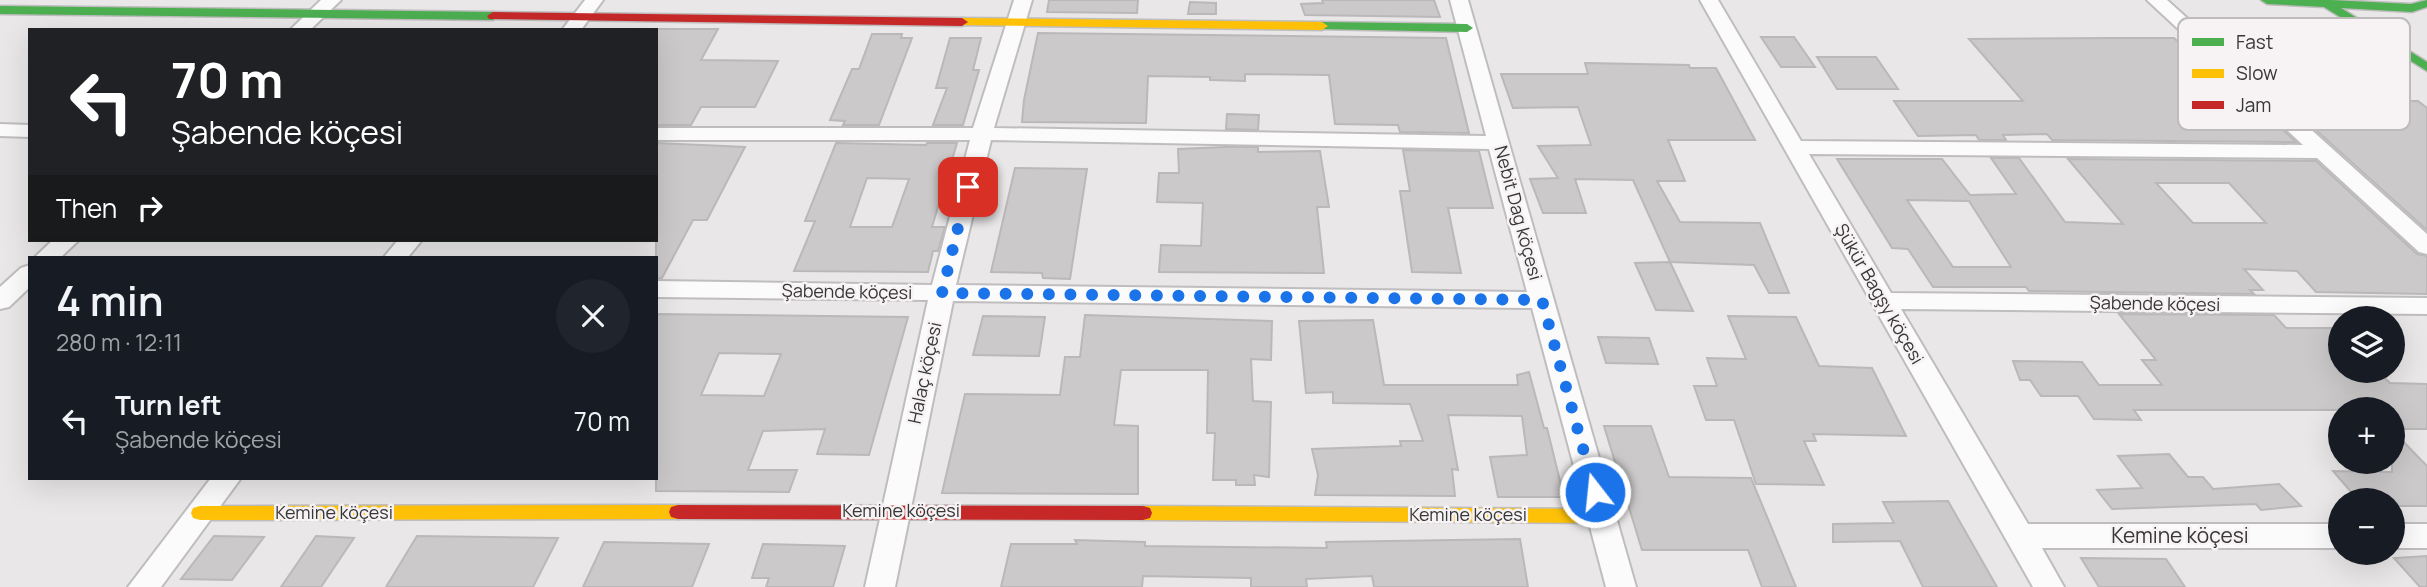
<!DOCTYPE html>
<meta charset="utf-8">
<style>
body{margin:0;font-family:Manrope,sans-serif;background:#20242c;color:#f1f3f6;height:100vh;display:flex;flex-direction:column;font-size:26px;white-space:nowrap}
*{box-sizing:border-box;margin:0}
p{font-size:23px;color:#9ea1a6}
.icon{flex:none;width:38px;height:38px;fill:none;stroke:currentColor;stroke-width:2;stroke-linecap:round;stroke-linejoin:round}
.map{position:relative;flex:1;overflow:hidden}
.details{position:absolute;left:28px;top:256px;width:630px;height:224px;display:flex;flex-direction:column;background:#171b24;border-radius:0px;box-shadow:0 7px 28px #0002}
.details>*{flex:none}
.top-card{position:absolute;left:28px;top:28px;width:630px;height:214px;border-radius:0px;box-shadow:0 7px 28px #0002;background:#202124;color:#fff;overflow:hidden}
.fabs{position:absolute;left:2328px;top:306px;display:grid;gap:14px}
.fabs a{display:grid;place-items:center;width:77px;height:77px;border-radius:50%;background:#171b24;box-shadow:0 7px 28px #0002;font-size:35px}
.pin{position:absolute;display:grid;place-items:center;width:60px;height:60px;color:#fff;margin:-30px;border-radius:14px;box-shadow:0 4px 10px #0006}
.me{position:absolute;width:77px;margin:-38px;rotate:344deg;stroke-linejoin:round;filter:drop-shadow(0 0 5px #0008)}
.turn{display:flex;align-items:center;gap:24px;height:147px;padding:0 28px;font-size:32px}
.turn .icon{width:91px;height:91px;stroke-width:2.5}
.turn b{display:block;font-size:49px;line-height:60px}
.then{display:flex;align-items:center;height:66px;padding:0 28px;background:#0003;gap:14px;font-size:26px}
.round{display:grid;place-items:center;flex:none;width:74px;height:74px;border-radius:37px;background:#20242c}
.headline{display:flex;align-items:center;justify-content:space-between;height:119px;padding:0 28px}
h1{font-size:42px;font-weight:600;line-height:52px}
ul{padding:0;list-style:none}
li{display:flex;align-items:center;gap:21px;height:91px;padding:0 28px}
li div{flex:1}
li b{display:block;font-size:26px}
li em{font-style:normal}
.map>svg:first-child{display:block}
.building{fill:#cbc9ca;stroke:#bab8b9;stroke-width:2;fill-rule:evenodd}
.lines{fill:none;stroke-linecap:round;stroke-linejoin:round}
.street-casing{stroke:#bfbdbe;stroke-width:4}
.fast-casing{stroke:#bfbdbe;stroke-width:3}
.slow-casing{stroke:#bfbdbe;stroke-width:3}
.jam-casing{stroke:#bfbdbe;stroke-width:3}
.street{fill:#fcfbfc;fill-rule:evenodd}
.fast{fill:#4caf50;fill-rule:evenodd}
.slow{fill:#ffc107;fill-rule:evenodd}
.jam{fill:#c62828;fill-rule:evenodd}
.route{stroke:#1a73e8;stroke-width:12;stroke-dasharray:0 21.6}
.labels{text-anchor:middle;stroke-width:5;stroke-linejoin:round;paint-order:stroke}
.street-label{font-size:18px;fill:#383737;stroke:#f7f3f4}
.near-street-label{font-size:21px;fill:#383737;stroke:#f7f3f4}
.key{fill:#f7f3f4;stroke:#bebbbb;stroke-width:2}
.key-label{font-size:19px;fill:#383737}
</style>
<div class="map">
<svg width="2427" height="587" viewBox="0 0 2427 587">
<rect width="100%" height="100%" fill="#e9e7e8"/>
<g class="building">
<polygon points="1049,0 1138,0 1137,13 1047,12"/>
<polygon points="1322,0 1434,0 1440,17 1305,15 1301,4 1323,3"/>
<polygon points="1190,2 1216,3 1216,14 1188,14"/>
<polygon points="656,29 718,29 701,60 778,61 755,107 701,107 691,125 656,125"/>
<polygon points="1038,33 1446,38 1469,133 1400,132 1398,125 1335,124 1329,75 1245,74 1245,81 1210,80 1210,77 1148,76 1146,123 1022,122 1024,100"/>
<polygon points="872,34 902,34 901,38 912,38 879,125 843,125 845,121 830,120 852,69 859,69"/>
<polygon points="1761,37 1794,37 1815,67 1781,67"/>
<polygon points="950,38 981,38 973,70 979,70 963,125 933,125 947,88 936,88"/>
<polygon points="2112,38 2174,38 2178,42 2189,42 2296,142 2052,140 2047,134 2003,135 2006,140 1979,140 1976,135 1918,136 1894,101 2023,101 1969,39"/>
<polygon points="2218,42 2324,43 2396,101 2418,101 2427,108 2427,230"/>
<polygon points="1817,57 1876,57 1898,89 1837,89"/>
<polygon points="1585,63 1689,65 1690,68 1716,68 1755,140 1668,140 1685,181 1657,181 1680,222 1760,223 1789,293 1769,293 1754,265 1670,262 1633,180 1575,179 1586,213 1543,213 1530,179 1558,178 1538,146 1591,145 1578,107 1513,108 1501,74 1588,74"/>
<polygon points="1227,114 1259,115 1258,130 1226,129"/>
<polygon points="656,143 745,147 707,220 693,220 662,278 656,278"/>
<path d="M836 143 926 145 927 143H957L932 227H945L938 251H933L928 272 794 271 815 221H805ZM867 178 909 179 892 227H850Z"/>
<polygon points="1225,147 1258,147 1258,152 1320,151 1329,207 1317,207 1324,273 1159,272 1161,245 1201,246 1203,203 1157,202 1159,173 1179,173 1178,149"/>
<polygon points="1403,150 1479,151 1493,208 1448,208 1461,273 1412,272 1400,191 1410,191"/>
<path d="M1991 158H2019L2065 222 2123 224 2068 159 2316 161 2417 254 2427 256V294L2316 292 2297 271 2244 269 2263 290H2250L2254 294 2029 291 2026 287H1933L1908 249 1892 248 1837 159H1942L1970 195 2016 194ZM2156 183H2229L2266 223H2193ZM1907 200 1969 201 2011 267H1953Z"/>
<polygon points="1015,168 1087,169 1070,279 1043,278 1042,273 991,272"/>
<polygon points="1670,262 1693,311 1656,310 1635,263"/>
<path d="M656 314 908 317 869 455 817 454 825 429 763 431 748 470H797L789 492 656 491ZM719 353 781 354 764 396 701 395Z"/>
<polygon points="2119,314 2274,315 2286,328 2340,328 2340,371 2377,371 2390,383 2427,384 2427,429 2392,429 2392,410 2134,410 2141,420 2094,419 2078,396 2041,396 2030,380 2020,380 2013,361 2082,362 2099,385 2162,385 2142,360 2156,360"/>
<polygon points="1085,315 1272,321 1271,360 1251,359 1253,401 1271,402 1269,477 1254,475 1255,485 1236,485 1236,480 1213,480 1215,433 1207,433 1208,370 1121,370 1114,425 1138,426 1138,494 942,493 965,394 1060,395 1065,357 1080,357"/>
<polygon points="983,316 1045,317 1039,356 973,355"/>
<polygon points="1728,316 1796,317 1819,366 1872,368 1906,436 1813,434 1816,441 1804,441 1824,485 1756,484 1734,420 1706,420 1694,386 1717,386 1707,358 1746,359"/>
<polygon points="1373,320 1384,385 1518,385 1517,375 1529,372 1544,428 1547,428 1564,497 1498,497 1490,457 1527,455 1522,416 1448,415 1458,470 1452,469 1455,496 1315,495 1318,475 1312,449 1401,446 1400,441 1423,441 1410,404 1333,403 1333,392 1306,393 1299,321"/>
<polygon points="1598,337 1649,338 1658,364 1606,363"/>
<polygon points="1604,426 1651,426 1669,477 1751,478 1796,587 1762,587 1748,550 1642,550"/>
<polygon points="2392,430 2427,466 2427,506 2392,506 2392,500 2358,500 2333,471 2392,472"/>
<polygon points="2169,454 2188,477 2203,477 2213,489 2279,484 2301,506 2261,510 2256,504 2112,509 2097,490 2142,488 2118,456"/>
<polygon points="1948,501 1997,587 1923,587 1900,541 1833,542 1833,524 1894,523 1883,502"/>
<polygon points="214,536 264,537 232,580 181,579"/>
<polygon points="316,536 354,538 321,587 281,587"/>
<polygon points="417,536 558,538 533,587 386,587"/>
<polygon points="1520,539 1528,587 1374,587 1372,576 1306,579 1307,587 1251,587 1251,578 1143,576 1142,587 1001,587 1011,544 1077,544 1075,540 1145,542 1145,546 1327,548 1326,542"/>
<polygon points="604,542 709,544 692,587 583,587"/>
<polygon points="763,544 845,546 833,587 766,587 769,578 752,578"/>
<polygon points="2427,556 2427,587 2420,587 2394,558"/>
<polygon points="2081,558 2166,559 2185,587 2099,587"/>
</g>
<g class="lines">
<defs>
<g id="street">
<polygon points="321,0 341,0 310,30 290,30"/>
<polygon points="585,0 603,0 581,30 562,30"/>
<path d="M1014 0H1032L994 128 1486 136 1450 0H1468L1636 587H1606L1532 308 953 301 895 587H865L928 300 656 297V281L932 285 970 140H656V128H973ZM991 140 1489 149 1527 292 956 285Z"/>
<polygon points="1700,0 1718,0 1801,141 2303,145 2147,0 2167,0 2427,234 2427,254 2419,252 2317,158 1809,154 1891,293 2427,298 2427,314 1901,309 2028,524 2340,524 2340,548 2042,548 2064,587 2033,587"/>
<polygon points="0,124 30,125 30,137 0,136"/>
<polygon points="53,240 79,240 61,257 35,257"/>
<polygon points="398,240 422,240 408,257 384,257"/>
<polygon points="30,265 30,287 9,307 0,309 0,287 21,268"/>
<polygon points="211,478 241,478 161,587 128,587"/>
<rect x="2392" y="524" width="35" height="24"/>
</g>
<g id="fast">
<polygon points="2261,0 2331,0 2411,4 2427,0 2427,7 2412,12 2341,8 2427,62 2427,71 2324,7 2267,4"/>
<polygon points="0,6 493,12 499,16 493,20 0,14"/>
<polygon points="1322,22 1467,24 1473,28 1467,32 1318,29 1318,23"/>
</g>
<g id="slow">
<polygon points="962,18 1322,22 1328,26 1322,30 958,25 956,22"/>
<polygon points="678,505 685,507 687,512 685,517 678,519 200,520 193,518 191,513 193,508 200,506"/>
<polygon points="1143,506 1602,509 1609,511 1611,516 1609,521 1602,523 1143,520 1136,518 1134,513 1136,508"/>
</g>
<g id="jam">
<polygon points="493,12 962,18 968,22 962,26 489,19 487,16"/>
<polygon points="678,505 1143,506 1150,508 1152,513 1150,518 1143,520 678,519 671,517 669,512 671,507"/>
</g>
</defs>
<use href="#street" class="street-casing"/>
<use href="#fast" class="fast-casing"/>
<use href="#slow" class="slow-casing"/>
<use href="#jam" class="jam-casing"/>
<use href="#street" class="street"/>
<use href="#fast" class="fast"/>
<use href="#slow" class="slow"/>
<use href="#jam" class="jam"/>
</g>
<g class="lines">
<polyline class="route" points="968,187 942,293 1542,300 1595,492"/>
</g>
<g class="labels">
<g class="street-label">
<text transform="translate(1518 213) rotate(75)" y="6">Nebit Dag köçesi</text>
<text transform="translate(847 292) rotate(1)" y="6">Şabende köçesi</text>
<text transform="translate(1879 294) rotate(60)" y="6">Şükür Bagşy köçesi</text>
<text transform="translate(2155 304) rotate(1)" y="6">Şabende köçesi</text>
<text transform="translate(925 373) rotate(-78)" y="6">Halaç köçesi</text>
<text x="901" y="517">Kemine köçesi</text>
<text x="334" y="519">Kemine köçesi</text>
<text x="1468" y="521">Kemine köçesi</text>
</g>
<g class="near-street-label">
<text x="2180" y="543">Kemine köçesi</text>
</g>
</g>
<rect x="2178" y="18" width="232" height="112" rx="10" class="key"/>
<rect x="2192" y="38" width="32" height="8" fill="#4caf50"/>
<rect x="2192" y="69" width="32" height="9" fill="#ffc107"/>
<rect x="2192" y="101" width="32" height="8" fill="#c62828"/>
<g class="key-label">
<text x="2236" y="49">Fast</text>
<text x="2236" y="80">Slow</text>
<text x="2236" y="112">Jam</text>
</g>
</svg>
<div class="fabs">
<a><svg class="icon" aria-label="layers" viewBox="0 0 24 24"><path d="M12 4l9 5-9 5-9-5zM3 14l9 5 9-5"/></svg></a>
<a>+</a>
<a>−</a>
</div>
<div class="pin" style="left:968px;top:187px;background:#d93025"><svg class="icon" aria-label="arrive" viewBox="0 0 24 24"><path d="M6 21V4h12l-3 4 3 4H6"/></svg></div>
<svg class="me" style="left:1595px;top:492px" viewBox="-20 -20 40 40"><circle r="17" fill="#1a73e8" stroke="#fff" stroke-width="3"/><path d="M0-11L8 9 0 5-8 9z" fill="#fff"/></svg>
<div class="top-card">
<div class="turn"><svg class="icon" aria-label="left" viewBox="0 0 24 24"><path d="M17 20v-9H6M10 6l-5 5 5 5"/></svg><div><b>70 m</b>Şabende köçesi</div></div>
<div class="then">Then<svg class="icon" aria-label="right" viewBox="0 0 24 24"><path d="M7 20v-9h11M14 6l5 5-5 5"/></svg></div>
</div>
<section class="details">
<div class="headline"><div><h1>4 min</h1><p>280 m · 12:11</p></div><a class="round"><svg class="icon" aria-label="close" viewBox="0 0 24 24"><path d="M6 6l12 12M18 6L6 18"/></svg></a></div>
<ul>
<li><svg class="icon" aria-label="left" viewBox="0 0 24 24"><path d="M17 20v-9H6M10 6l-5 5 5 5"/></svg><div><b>Turn left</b><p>Şabende köçesi</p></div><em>70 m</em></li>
</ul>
</section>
</div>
